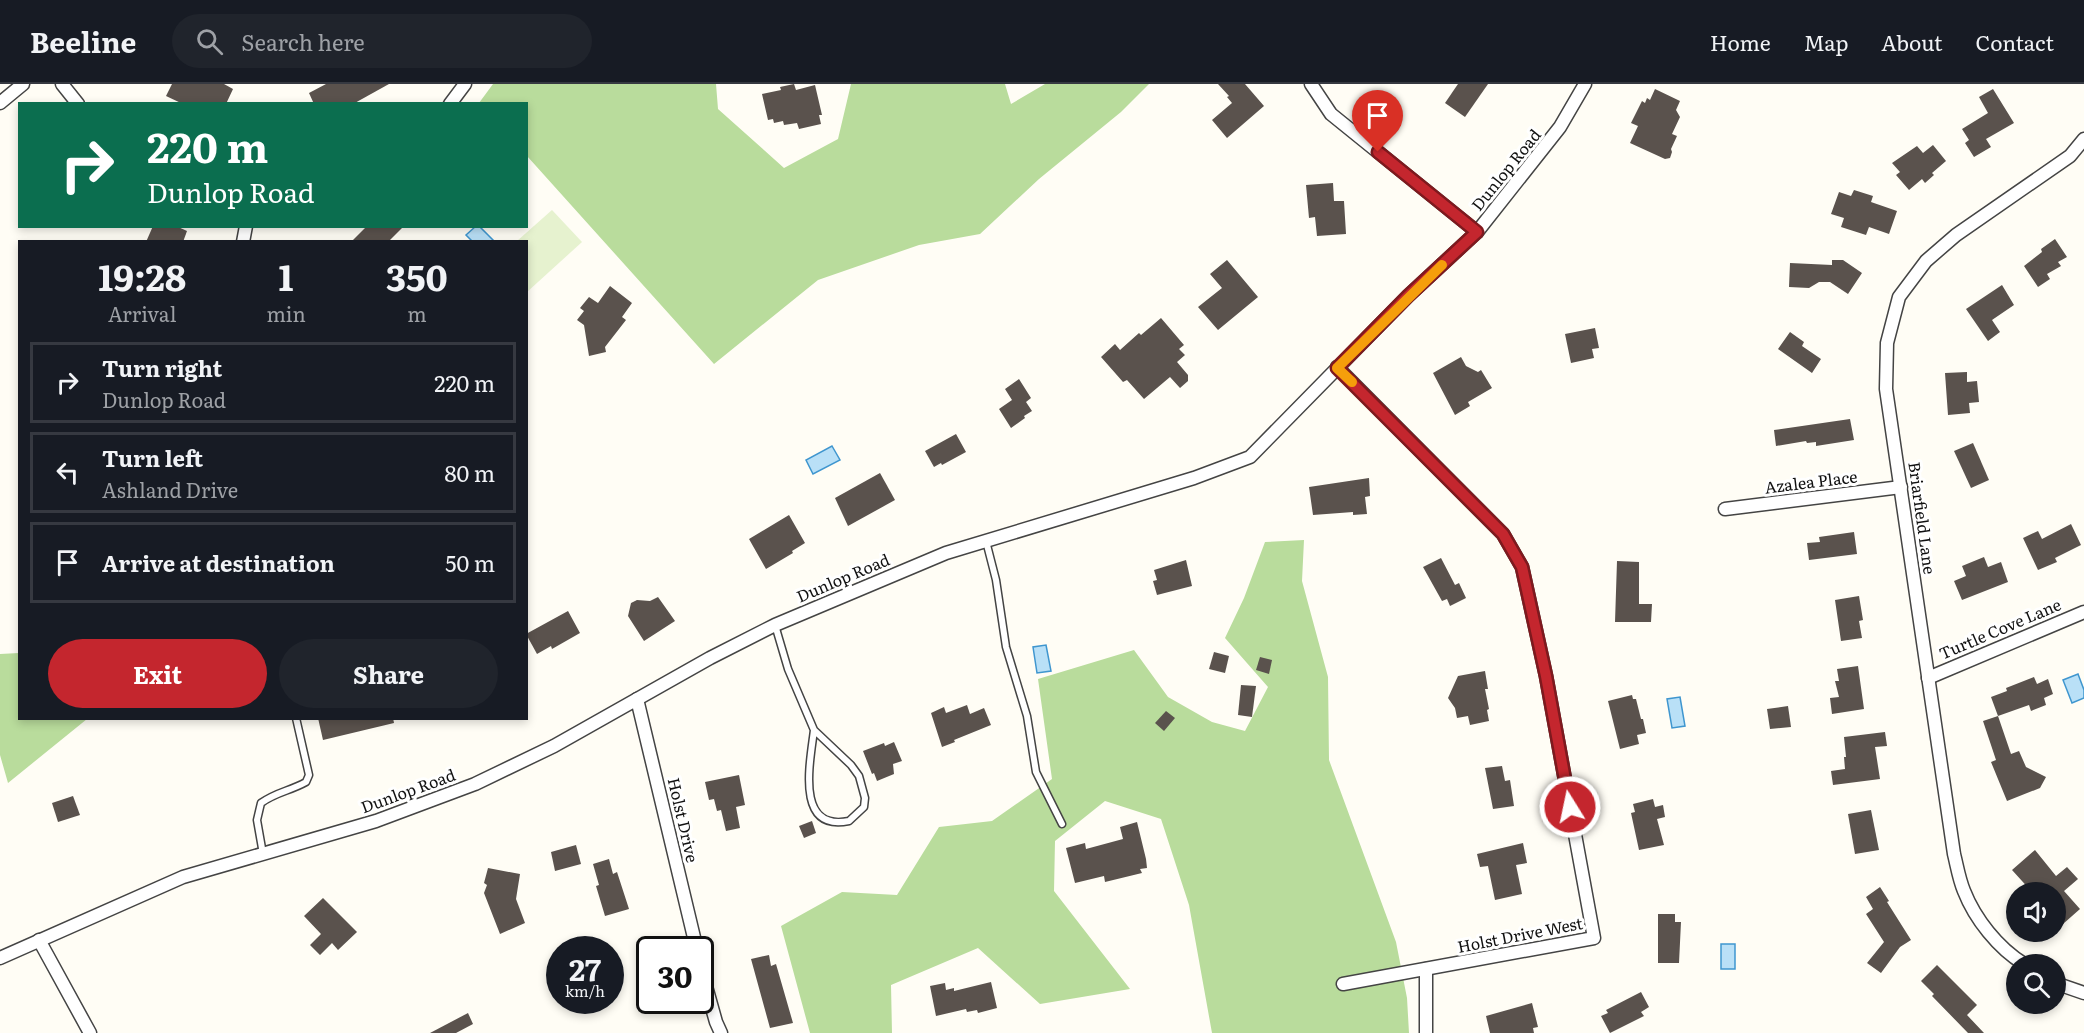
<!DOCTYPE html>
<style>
body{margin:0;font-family:Literata,serif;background:#20242c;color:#f1f3f6;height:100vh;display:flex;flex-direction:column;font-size:22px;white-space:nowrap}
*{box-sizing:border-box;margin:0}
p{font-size:20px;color:#9ea1a6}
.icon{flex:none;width:33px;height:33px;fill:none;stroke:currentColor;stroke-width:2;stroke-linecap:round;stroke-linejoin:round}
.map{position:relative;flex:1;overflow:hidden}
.panel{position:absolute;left:18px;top:156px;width:510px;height:480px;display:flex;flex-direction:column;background:#171b24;border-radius:0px;box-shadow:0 3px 9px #0003}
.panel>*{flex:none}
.hud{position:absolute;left:18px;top:18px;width:510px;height:126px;border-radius:0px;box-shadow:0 3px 9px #0003;background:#0b6e4f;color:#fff;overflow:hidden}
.tools{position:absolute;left:2006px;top:798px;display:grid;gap:12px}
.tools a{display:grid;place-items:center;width:60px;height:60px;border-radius:50%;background:#171b24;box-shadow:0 3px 9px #0003;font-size:30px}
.speed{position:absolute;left:546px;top:852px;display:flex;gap:12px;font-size:30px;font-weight:700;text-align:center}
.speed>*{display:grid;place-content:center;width:78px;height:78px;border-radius:50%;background:#171b24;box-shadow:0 3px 9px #0003;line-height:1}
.speed small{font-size:15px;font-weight:400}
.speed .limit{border:3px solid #111;border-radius:9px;background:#fff;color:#111}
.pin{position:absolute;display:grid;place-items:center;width:51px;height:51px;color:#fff;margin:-62px -26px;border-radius:50% 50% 50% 0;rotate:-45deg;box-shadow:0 0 6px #0007}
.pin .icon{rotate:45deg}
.me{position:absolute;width:66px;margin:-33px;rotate:350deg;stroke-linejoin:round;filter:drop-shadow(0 0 4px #0008)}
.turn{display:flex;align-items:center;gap:21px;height:126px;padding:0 30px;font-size:27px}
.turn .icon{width:78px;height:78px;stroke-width:2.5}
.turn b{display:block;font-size:42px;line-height:51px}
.eta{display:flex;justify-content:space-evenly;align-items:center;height:102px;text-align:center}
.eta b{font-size:36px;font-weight:700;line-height:42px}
.button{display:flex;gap:12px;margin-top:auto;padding:12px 30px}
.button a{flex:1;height:69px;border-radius:36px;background:#c4262e;color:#fff;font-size:24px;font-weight:700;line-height:69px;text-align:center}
.button a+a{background:#20242c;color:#f1f3f6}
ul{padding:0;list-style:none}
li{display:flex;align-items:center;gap:18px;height:81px;margin:0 12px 9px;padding:0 18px;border:3px solid #363941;border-radius:0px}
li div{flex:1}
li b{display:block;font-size:22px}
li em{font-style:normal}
header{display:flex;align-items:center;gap:36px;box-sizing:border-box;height:84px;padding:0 30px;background:#171b24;border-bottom:2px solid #363941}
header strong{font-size:28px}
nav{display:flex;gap:33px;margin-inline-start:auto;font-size:21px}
.search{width:420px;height:54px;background:#20242c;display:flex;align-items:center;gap:15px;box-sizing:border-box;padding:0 21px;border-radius:33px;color:#9ea1a6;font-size:22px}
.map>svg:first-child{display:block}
.forest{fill:#b9dc9c}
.pitch{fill:#e6f2cf}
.water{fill:#b9e0f7;stroke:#3f96cf;stroke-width:1.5}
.building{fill:#5a524d}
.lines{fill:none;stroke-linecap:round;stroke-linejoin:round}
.lane-casing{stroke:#444;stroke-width:9}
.street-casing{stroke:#444;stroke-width:15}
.lane{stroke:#fff;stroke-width:6}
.street{stroke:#fff;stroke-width:12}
.route-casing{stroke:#7f191e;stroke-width:15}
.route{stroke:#c4262e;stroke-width:10}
.slow{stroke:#f59e0b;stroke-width:10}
.labels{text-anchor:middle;stroke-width:6;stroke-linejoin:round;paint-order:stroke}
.street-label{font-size:16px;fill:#111;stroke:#fff}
</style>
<header>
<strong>Beeline</strong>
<div class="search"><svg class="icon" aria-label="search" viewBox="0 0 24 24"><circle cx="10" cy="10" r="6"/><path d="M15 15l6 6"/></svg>Search here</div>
<nav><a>Home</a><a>Map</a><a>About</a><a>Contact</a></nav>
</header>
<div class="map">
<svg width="2084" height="949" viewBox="0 0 2084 949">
<rect width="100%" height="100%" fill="#fffdf5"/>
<g class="forest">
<polygon points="493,0 716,0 718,25 784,84 838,55 851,0 1005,0 1011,20 1045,0 1149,0 1121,28 1039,95 980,150 919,161 818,196 714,280 527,72 526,20 479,19"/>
<polygon points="1304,456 1302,497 1328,593 1329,676 1396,858 1407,914 1409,949 1212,949 1189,821 1161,735 1105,717 1055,757 1054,807 1130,905 1040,920 978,864 891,901 892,949 810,949 781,842 842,808 897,811 939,743 992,737 1052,695 1038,595 1134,566 1168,613 1212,638 1245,647 1268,603 1225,554 1244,514 1265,458"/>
<polygon points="19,569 20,634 87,635 8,699 0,671 0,570"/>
</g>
<polygon class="pitch" points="552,126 582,158 527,208 526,158 517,157"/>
<g class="water">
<polygon points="476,142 480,143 494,157 472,157 466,151"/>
<polygon points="832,362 840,376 813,390 806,376"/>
<polygon points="1046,561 1051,587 1037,589 1033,563"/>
<polygon points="2078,590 2084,606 2084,614 2072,619 2063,596"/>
<polygon points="1680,613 1685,642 1672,644 1667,615"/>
<rect x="1721" y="860" width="14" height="25"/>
</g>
<g class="building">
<polygon points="172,0 224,0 233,5 226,20 183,20 166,12"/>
<polygon points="326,0 389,0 353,20 314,20 309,9"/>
<polygon points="794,0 796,6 815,1 822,31 819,31 821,40 799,45 797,39 784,41 783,37 774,39 773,35 768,36 762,10 781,6 780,3"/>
<polygon points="1218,0 1245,0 1264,22 1227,54 1212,36 1232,19 1227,13 1229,12"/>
<polygon points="1458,0 1488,0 1465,33 1445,19"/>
<polygon points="1655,5 1680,17 1676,26 1680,33 1672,50 1677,52 1671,65 1672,68 1670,74 1665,75 1630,59 1638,42 1631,39 1642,17 1645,19 1647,14 1650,16"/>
<polygon points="1993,5 2014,39 1986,55 1991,63 1974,73 1965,59 1969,56 1962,45 1988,29 1979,13"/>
<polygon points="1933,61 1946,77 1932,89 1934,91 1925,99 1922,95 1909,106 1896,91 1900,88 1892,79 1917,62 1923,69"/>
<polygon points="1333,99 1334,117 1344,117 1346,150 1317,152 1315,133 1309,134 1306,101"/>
<polygon points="1854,106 1873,112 1871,118 1897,127 1889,150 1869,143 1866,151 1841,143 1844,134 1831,130 1839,108 1851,112"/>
<polygon points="153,142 176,142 187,147 183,158 146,158"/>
<polygon points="367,142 404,142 388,158 351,158"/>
<polygon points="2055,155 2067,173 2058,178 2061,182 2047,190 2050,195 2038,203 2024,182 2042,168 2041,165"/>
<polygon points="1227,176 1258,213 1218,246 1198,223 1222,204 1210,190"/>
<polygon points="1832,176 1843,176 1862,189 1848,210 1830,198 1819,198 1809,204 1789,203 1790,179 1832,181"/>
<polygon points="2002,201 2014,221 1992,236 2000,248 1988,257 1966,225"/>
<polygon points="610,202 632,219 622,233 626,236 605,263 606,268 589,272 584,241 577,236 584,227 580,224 589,213 598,219"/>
<polygon points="1161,234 1184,261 1179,265 1185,271 1177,278 1188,291 1188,297 1180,304 1170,293 1144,315 1127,296 1123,298 1101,273 1115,260 1120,266 1139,249 1141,251"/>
<polygon points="1595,244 1599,264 1592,265 1594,274 1571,279 1565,250"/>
<polygon points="1790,248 1804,258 1802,262 1821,275 1812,289 1778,265"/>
<polygon points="1461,273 1466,282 1478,288 1481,286 1492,304 1468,318 1470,322 1455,331 1433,289"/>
<polygon points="1967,288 1967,298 1977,297 1979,318 1969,319 1970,329 1948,331 1945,289"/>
<polygon points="1019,295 1031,314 1026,318 1032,327 1024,332 1025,334 1011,344 999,325 1012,316 1005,305"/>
<polygon points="1850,335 1854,356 1816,362 1816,358 1807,359 1806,357 1776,362 1774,346"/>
<polygon points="956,350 966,368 942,381 941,379 934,383 925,367"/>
<polygon points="1973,359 1989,396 1971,404 1954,367"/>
<polygon points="880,389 895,416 848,442 835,414"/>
<polygon points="1369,394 1370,412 1365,413 1367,430 1353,431 1353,428 1313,431 1309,403"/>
<polygon points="789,431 805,459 792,467 793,469 766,485 749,455"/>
<polygon points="2071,440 2081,461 2055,474 2057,478 2038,486 2023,454 2038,447 2042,455"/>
<polygon points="1854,448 1857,470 1809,476 1807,459 1820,458 1819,453"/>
<polygon points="1984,473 1988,483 2001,478 2008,498 1962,516 1954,497 1966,492 1962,482"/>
<polygon points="1441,474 1455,501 1459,499 1466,514 1450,522 1447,515 1442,517 1423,483"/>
<polygon points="1186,476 1192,502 1157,511 1153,497 1157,496 1154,486"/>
<polygon points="1617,477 1639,478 1639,520 1652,520 1651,538 1615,538"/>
<polygon points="1859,512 1863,536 1859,537 1862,554 1841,557 1835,516"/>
<polygon points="658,513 675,537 644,557 628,532 631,519 637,516 650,517"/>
<polygon points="568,527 580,549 552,565 551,562 537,570 526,550"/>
<polygon points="1214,568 1229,572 1225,589 1209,585"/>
<polygon points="1260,573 1272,576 1269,590 1256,586"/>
<polygon points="1858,582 1864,625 1832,630 1830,614 1839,613 1835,597 1839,597 1837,585"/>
<polygon points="1485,587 1488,605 1485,605 1489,625 1487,626 1489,637 1470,641 1468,632 1457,634 1455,624 1448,614 1458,592"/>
<polygon points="2034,593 2037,600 2048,595 2053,610 2044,614 2046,621 2031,627 2029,621 1998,632 1991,613 2007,607 2006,604"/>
<polygon points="1241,601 1256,602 1252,633 1238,631"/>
<polygon points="1632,611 1633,615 1636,615 1641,635 1643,635 1646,649 1637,651 1639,660 1620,665 1608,617"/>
<polygon points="967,621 970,630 984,624 991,641 954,656 955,658 942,663 931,629 944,623 946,629"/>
<polygon points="1788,622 1791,643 1770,645 1767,625"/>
<polygon points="1166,627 1175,634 1164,647 1155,639"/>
<polygon points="1998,632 2011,670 2019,667 2026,683 2046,693 2040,704 2007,717 1991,678 1996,676 1983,637"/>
<polygon points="318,634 393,634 394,639 323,656"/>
<polygon points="1885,648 1887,662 1875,663 1880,695 1833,701 1831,687 1845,685 1844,673 1846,673 1844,653"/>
<polygon points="894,658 902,677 893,680 894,690 877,697 874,689 872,690 863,667 884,659 885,662"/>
<polygon points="1502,682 1505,697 1510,696 1514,722 1493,725 1485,684"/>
<polygon points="739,691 745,721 736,723 740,744 726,747 721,726 717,727 714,715 709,716 705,698"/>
<polygon points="73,712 80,731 58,738 52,719"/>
<polygon points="1653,715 1655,723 1663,721 1665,733 1657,735 1664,761 1639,766 1631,729 1635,728 1633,720"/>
<polygon points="1871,726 1879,766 1855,770 1848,730"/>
<polygon points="812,737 816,749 804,754 799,742"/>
<polygon points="1137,738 1146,775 1147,784 1140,785 1142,789 1105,798 1104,792 1075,799 1066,764 1085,759 1086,765 1123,755 1120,743"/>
<polygon points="1523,759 1527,779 1516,781 1522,810 1495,816 1488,782 1480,783 1477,770"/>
<polygon points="576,761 581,780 555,787 551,768"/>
<polygon points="2035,766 2056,792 2067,783 2078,795 2064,807 2080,825 2055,847 2055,808 2032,808 2012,786"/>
<polygon points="609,775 613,790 617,788 629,825 605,832 596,802 599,801 593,780"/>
<polygon points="488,784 520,790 516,815 525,839 500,850 484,809 487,801 484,799"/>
<polygon points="1880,803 1889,817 1887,818 1911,856 1900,863 1881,889 1867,879 1884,858 1866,830 1873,825 1866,813"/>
<polygon points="323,814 357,848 338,866 332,859 320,871 310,861 321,850 304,832"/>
<polygon points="1658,830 1675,830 1675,838 1681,838 1679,879 1658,879"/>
<polygon points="769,871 771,882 776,880 793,939 770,944 751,875"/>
<polygon points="1937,881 1977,921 1967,931 1984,949 1968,949 1932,912 1934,910 1921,897"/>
<polygon points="991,898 997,924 978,929 977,926 967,928 966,925 936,932 930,902 945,899 946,906 954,904 954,907"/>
<polygon points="1641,908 1649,923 1641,928 1644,932 1610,949 1601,932 1608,929 1606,926"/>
<polygon points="1532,919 1538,943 1533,944 1534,949 1490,949 1486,932"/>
<polygon points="468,929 473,940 456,949 430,949"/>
</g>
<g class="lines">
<defs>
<g id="lane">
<polyline points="986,457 996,496 1006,563 1027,632 1036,688 1062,740"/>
<path d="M775 541 788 585 814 646 851 681 859 692 865 714 864 723 849 737C795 748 810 679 814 646"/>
<path d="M263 770 257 736 261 719C276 708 290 707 306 698L309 691 296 634"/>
</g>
<g id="street">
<polyline points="62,0 78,20"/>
<polyline points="1311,0 1331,30 1477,148"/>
<polyline points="0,19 23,0"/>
<polyline points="450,20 465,0"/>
<polyline points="243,158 246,142"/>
<polyline points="1337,283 1503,450 1522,483 1546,592 1594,854 1343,900"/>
<polyline points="1725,425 1901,403"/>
<polyline points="1928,594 2084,528"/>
<polyline points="637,615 697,866"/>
<polyline points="39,856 90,949"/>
<polyline points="0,874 183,793 376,737 475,700 554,662 710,574 775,541 946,469 1194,394 1250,373 1408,212 1477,148 1560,43 1585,0"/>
<path d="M2024 880C1998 864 1975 835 1964 807 1959 795 1957 782 1954 770L1886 305 1887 259 1899 213 1926 177 1956 151 2070 72 2084 55"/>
<polyline points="700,881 716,938 721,949"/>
<polyline points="2055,899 2084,909"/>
<polyline points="1426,949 1426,885"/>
</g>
</defs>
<use href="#lane" class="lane-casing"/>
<use href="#street" class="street-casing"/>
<use href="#lane" class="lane"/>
<use href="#street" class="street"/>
</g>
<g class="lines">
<defs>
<polyline id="route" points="1378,68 1477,148 1408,212 1337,284 1503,450 1522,483 1546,592 1570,723"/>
</defs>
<use href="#route" class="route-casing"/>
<use href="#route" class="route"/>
<polyline class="slow" points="1352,298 1337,284 1442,181"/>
</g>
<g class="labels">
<g class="street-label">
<text transform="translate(1506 86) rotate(-51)" y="6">Dunlop Road</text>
<text transform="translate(1811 398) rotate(-7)" y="6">Azalea Place</text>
<text transform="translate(1922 434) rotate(82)" y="6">Briarfield Lane</text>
<text transform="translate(843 494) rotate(-23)" y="6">Dunlop Road</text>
<text transform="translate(2000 545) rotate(-23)" y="6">Turtle Cove Lane</text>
<text transform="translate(408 707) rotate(-20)" y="6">Dunlop Road</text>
<text transform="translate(683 736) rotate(77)" y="6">Holst Drive</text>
<text transform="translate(1520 851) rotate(-11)" y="6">Holst Drive West</text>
</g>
</g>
</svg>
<div class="tools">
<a><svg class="icon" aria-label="sound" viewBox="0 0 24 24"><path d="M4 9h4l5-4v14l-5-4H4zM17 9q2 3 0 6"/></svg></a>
<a><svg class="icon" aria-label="search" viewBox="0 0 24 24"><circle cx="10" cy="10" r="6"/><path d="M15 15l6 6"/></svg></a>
</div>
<div class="speed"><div>27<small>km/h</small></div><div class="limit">30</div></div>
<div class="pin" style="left:1378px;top:68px;background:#d93025"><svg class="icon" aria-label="arrive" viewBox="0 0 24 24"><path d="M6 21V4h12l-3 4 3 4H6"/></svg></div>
<svg class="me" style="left:1570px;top:723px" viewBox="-20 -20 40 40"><circle r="17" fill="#c4262e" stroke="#fff" stroke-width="3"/><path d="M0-11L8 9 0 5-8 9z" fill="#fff"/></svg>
<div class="hud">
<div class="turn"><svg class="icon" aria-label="right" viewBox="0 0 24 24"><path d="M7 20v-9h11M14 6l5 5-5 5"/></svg><div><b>220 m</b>Dunlop Road</div></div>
</div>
<section class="panel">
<div class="eta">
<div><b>19:28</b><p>Arrival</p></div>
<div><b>1</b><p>min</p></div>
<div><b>350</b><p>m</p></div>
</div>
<ul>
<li><svg class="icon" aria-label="right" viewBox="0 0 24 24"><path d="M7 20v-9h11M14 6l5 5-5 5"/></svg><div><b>Turn right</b><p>Dunlop Road</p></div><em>220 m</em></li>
<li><svg class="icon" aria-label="left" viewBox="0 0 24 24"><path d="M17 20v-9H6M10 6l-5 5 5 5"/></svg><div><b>Turn left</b><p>Ashland Drive</p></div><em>80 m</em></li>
<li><svg class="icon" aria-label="arrive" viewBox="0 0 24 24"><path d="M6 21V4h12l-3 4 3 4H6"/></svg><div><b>Arrive at destination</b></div><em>50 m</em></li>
</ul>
<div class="button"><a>Exit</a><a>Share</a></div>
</section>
</div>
